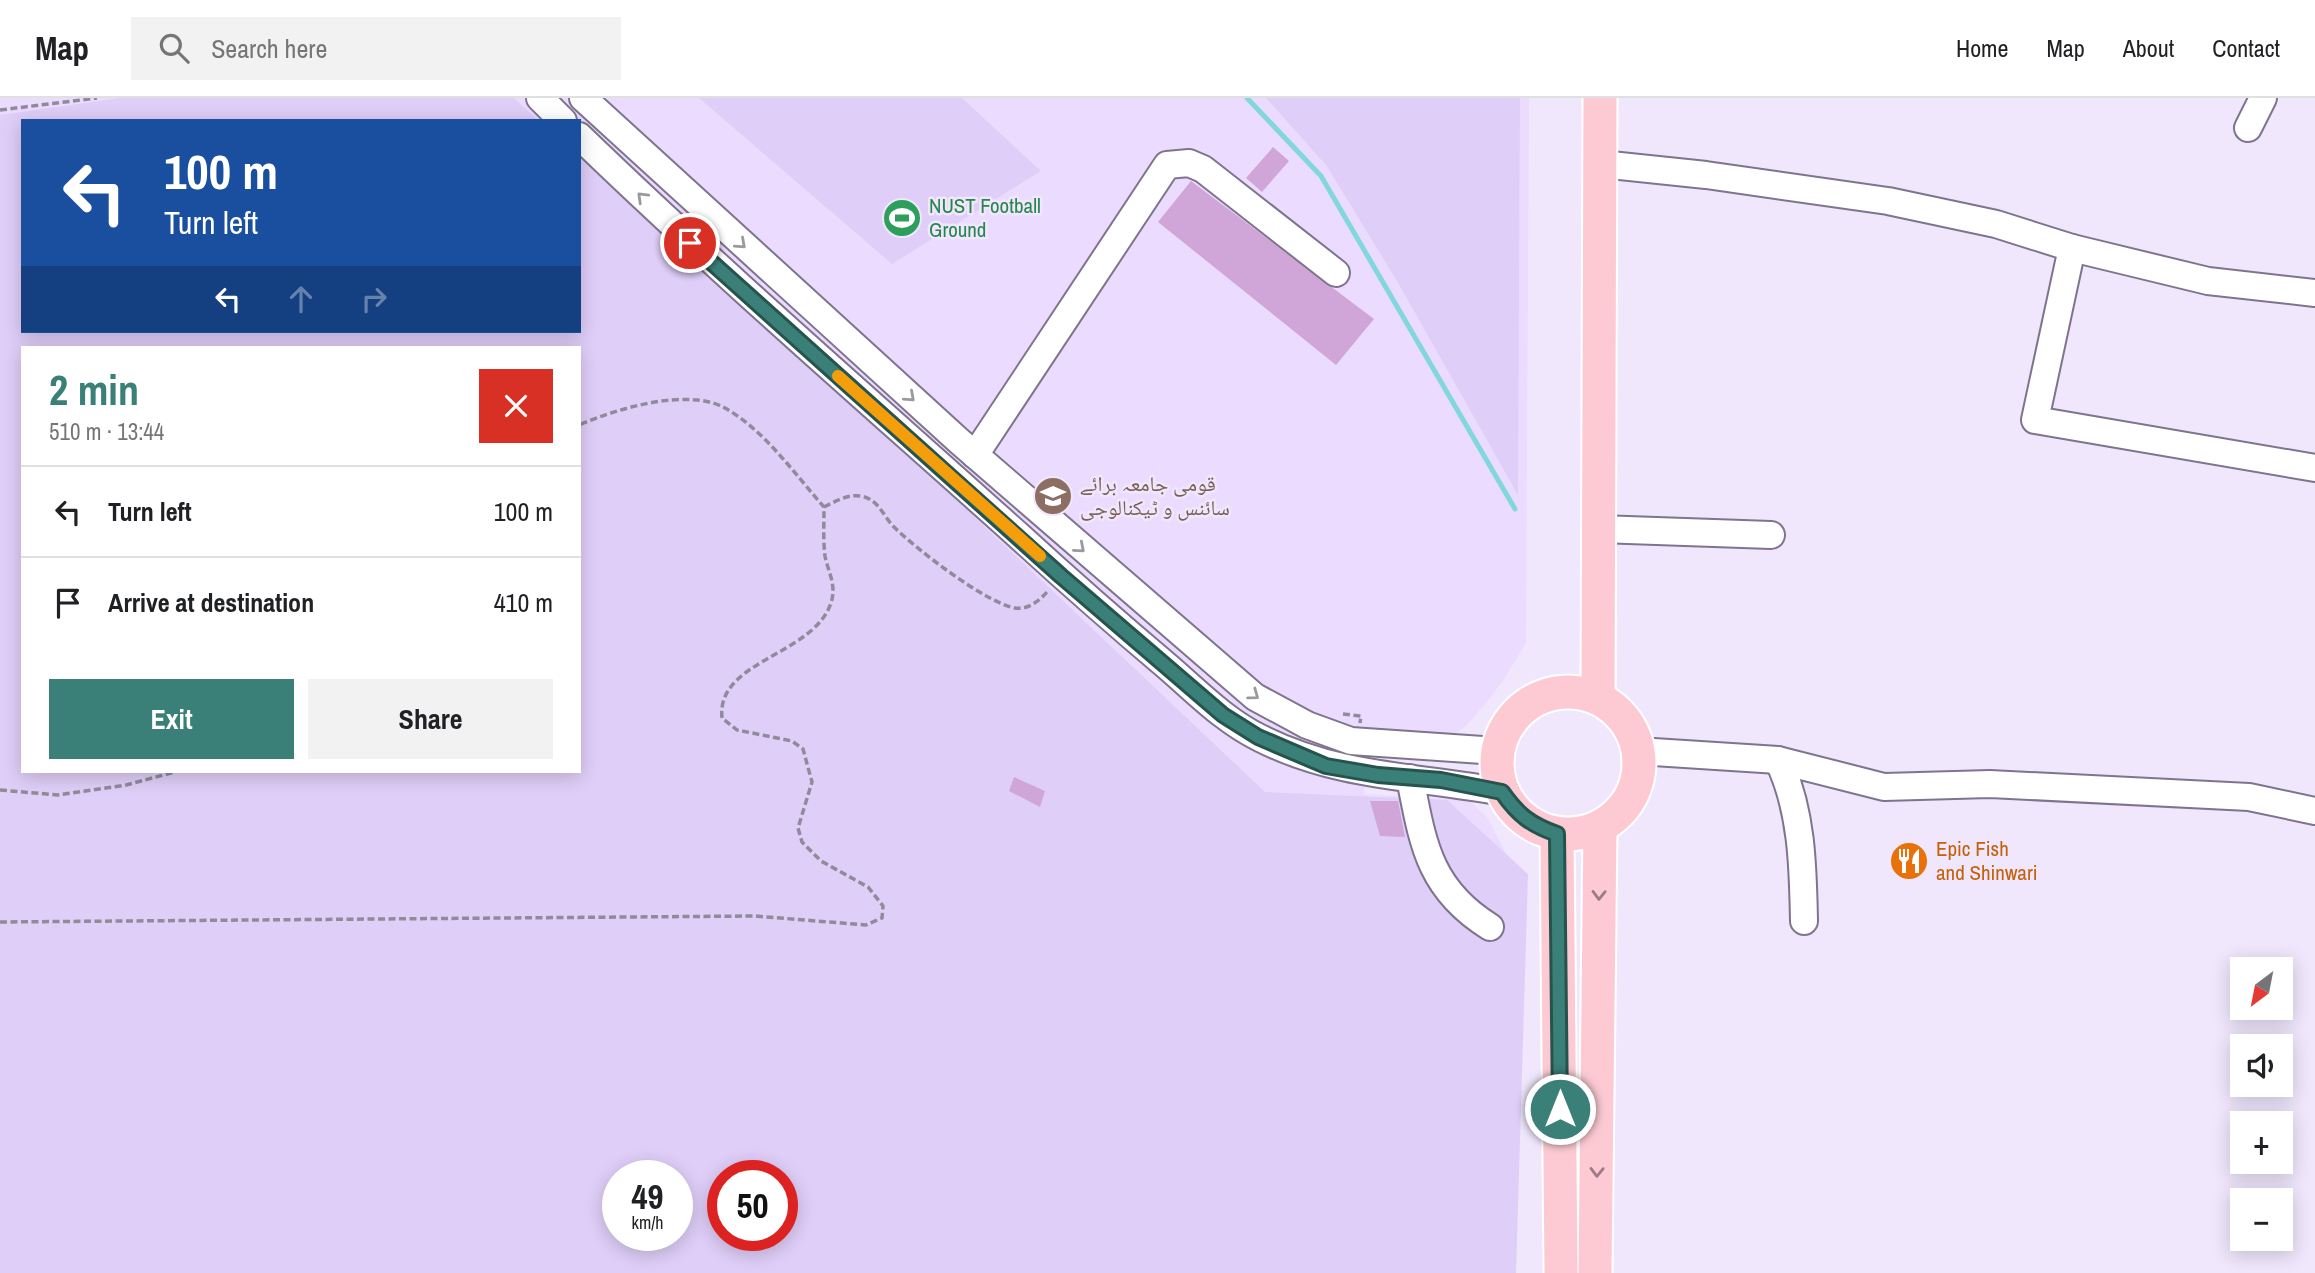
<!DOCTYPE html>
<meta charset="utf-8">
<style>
body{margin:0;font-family:"Archivo Narrow","Noto Naskh Arabic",sans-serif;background:#f2f2f2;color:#202124;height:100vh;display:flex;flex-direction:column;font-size:26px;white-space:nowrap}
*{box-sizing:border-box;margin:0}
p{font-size:23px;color:#757577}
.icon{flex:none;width:38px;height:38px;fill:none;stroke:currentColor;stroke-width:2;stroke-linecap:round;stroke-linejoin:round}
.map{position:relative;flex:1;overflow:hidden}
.panel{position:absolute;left:21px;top:248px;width:560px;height:427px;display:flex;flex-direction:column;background:#fff;border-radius:0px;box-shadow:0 4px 18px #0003}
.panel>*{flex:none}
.hud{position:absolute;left:21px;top:21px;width:560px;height:214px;border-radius:0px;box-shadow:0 4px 18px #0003;background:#1a4fa0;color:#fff;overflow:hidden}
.needle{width:46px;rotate:212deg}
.fabs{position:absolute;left:2230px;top:859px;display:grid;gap:14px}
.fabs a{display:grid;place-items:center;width:63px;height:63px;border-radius:0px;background:#fff;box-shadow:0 4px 18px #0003;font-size:35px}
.speed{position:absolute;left:602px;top:1062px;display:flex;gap:14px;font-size:35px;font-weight:700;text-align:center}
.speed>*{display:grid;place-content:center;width:91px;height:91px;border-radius:50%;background:#fff;box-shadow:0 4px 18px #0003;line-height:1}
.speed small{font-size:18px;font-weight:400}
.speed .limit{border:10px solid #d22;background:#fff;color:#111}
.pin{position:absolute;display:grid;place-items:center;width:60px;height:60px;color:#fff;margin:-30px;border:4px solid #fff;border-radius:50%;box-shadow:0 2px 7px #0007}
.me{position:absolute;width:77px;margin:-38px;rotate:0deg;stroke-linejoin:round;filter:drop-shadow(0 0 5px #0008)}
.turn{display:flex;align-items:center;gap:24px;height:147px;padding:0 28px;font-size:32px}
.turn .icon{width:91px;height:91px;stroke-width:2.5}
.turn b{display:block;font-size:49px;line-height:60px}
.lanes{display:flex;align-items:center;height:66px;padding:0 28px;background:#0003;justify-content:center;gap:35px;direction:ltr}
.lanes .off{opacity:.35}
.round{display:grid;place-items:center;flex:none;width:74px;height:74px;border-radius:0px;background:#f2f2f2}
.summary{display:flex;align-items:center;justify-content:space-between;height:119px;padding:0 28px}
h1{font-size:42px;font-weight:800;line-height:52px;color:#3a8078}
.action{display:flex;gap:14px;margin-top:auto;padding:14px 28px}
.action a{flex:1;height:80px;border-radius:0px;background:#3a8078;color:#fff;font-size:28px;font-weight:800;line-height:80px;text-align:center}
.action a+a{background:#f2f2f2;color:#202124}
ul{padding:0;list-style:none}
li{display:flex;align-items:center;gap:21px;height:91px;padding:0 28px;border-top:2px solid #e0e0e0}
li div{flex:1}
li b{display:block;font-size:26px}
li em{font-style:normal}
header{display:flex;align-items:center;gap:42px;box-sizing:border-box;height:98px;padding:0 35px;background:#fff;border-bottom:2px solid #e0e0e0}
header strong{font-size:33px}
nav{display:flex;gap:38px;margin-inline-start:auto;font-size:24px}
.search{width:490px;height:63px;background:#f2f2f2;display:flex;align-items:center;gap:18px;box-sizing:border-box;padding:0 24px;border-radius:0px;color:#757577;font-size:26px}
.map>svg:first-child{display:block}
.built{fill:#ebdcff;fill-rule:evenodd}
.green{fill:#dfcef8;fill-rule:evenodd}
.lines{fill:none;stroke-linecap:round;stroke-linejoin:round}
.stream{stroke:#82d7de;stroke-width:5}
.building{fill:#d0a6d8}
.minor-casing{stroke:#7f748d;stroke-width:30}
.major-casing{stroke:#fff;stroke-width:37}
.path{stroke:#918a9b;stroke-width:3.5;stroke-dasharray:7 3.5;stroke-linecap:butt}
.minor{stroke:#fff;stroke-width:26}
.major{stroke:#fdcad3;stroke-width:33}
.oneway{stroke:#9c999e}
.oneway2{stroke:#9a7c86}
.route-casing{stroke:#26534e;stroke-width:18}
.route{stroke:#3a8078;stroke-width:12}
.slow{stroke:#f59e0b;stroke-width:12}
.labels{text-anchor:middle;stroke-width:5;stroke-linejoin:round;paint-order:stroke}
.leisure-label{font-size:21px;fill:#27864d;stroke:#f0e7fd;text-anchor:start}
.education-label{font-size:21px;fill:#785e54;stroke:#f0e7fd;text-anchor:start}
.food-label{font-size:21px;fill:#c56008;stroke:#f0e7fd;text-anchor:start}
</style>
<header>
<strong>Map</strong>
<div class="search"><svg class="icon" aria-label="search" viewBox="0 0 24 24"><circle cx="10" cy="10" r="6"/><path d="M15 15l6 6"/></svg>Search here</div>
<nav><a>Home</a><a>Map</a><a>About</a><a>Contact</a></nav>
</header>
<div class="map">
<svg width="2315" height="1175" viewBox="0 0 2315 1175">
<rect width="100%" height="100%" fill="#f0e7fd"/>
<path class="built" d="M0 0H1529L1526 545 1503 583 1485 606 1466 628 1445 642 1366 636 1364 696 1469 702 1487 719 1509 761 0 842ZM23 23H579V233H23ZM23 250H579V674H23Z"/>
<g class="green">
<path d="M120 0H514L539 23H23V233H579V60L890 339 1265 694 1447 702 1528 776 1516 1175H0V17ZM23 250H579V674H23ZM618 1078H677V1138H618ZM723 1078H782V1138H723Z"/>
<polygon points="699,0 962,0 1041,73 892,166"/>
<polygon points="1266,0 1520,0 1518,397 1397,183 1326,67"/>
</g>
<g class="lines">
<polyline class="stream" points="1247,0 1321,78 1515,411"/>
</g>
<g class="building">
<polygon points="1273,49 1289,63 1262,94 1246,80"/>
<polygon points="1191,83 1374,221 1336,267 1158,124"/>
<polygon points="1014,679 1045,693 1040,709 1009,693"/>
<polygon points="1370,703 1398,703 1405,739 1380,738"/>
</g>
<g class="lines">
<defs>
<g id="minor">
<polyline points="540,0 563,23"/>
<polyline points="583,0 959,343 1255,599 1307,627 1351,643 1497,653"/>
<polyline points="2248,30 2263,0"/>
<path d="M579 38C722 176 871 305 1019 438 1068 483 1117 526 1168 569 1197 594 1225 623 1260 640 1339 680 1417 678 1502 694"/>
<polyline points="1601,66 1706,77 1888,103 1996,126 2072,150 2208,183 2315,195"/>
<polyline points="2072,150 2035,322 2315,370"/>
<polyline points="975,357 1167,67 1189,65 1203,71 1336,175"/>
<polyline points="1599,431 1771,437"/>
<polyline points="1638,653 1778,662 1884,689 1990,686 2249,699 2315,713"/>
<path d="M1778 662C1802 711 1803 769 1804 823"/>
<path d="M1410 680C1423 746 1429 791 1490 829"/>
</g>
<g id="major">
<circle cx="1568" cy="665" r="71"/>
<polyline points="1598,600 1600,0"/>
<polyline points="1557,736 1561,1175"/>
<polyline points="1595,1175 1600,729"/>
</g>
</defs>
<use href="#minor" class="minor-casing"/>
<use href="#major" class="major-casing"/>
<g class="path">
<polyline points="0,12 97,0"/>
<path d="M824 409C834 404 848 396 860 398 878 400 883 418 894 429 916 451 986 505 1015 510 1028 512 1039 503 1047 494"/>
<polyline points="1343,616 1361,618 1360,625"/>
<polyline points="0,692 58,697 126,687 175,674"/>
<path d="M0 824 755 818 866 827 882 820 883 808 868 789 821 763 802 744 798 730 812 684 803 651 792 643 737 632 722 620C716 562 813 558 831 505 837 487 828 474 825 458 823 442 824 425 824 409 794 375 764 332 725 310 687 289 616 311 579 327"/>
</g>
<use href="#minor" class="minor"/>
<use href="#major" class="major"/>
</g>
<defs><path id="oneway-chevron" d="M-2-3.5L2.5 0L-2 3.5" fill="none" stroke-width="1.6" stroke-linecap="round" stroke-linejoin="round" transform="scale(1.75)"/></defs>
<g class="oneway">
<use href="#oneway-chevron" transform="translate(642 99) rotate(-136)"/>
<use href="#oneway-chevron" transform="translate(741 146) rotate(42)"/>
<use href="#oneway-chevron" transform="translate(910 299) rotate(42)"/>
<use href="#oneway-chevron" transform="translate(1080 450) rotate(41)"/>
<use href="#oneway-chevron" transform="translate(1254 597) rotate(36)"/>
</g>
<g class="oneway2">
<use href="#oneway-chevron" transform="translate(1599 797) rotate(91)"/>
<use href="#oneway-chevron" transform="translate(1597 1074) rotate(91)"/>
</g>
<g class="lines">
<defs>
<path id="route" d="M690 145 1061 478 1223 617 1258 639 1326 668 1378 677 1441 682 1502 694C1518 717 1531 727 1557 736L1560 1011"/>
</defs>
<use href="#route" class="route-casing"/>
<use href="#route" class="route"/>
<polyline class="slow" points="838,278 1040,458"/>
</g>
<defs>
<symbol id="stadium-disc" viewBox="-11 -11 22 22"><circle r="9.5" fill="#2e9e5b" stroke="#f0e7fd"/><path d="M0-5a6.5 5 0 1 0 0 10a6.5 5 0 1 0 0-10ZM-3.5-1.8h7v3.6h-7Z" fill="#fff"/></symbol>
<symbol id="university-disc" viewBox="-11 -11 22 22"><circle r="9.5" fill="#8d6e63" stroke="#f0e7fd"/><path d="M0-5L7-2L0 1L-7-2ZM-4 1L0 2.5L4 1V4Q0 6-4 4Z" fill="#fff"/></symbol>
<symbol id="restaurant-disc" viewBox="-11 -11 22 22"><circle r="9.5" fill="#e8710a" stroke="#f0e7fd"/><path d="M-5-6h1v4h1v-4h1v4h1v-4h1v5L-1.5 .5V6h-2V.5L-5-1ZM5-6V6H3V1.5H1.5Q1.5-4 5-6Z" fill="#fff"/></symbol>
</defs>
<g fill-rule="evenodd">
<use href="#stadium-disc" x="880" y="98" width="44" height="44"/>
<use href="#university-disc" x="1031" y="376" width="44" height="44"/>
<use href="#restaurant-disc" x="1887" y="741" width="44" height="44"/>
</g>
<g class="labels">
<g class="leisure-label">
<text x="929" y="115">NUST Football<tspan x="929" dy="24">Ground</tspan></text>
</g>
<g class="education-label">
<text x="1080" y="393">قومی جامعہ برائے<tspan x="1080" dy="24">سائنس و ٹیکنالوجی</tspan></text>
</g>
<g class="food-label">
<text x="1936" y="758">Epic Fish<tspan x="1936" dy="24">and Shinwari</tspan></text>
</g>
</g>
</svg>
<div class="fabs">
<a><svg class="needle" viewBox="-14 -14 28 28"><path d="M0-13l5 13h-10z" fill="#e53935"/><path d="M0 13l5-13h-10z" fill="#757577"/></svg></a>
<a><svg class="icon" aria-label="sound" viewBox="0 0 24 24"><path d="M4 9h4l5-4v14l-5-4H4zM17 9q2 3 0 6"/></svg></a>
<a>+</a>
<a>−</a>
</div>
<div class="speed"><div>49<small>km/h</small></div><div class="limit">50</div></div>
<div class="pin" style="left:690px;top:145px;background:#d93025"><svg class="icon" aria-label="arrive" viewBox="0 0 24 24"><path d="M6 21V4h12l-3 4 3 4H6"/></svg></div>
<svg class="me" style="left:1560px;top:1011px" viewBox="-20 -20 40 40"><circle r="17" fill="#3a8078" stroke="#fff" stroke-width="3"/><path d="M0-11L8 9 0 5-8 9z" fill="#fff"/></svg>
<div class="hud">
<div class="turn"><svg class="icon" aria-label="left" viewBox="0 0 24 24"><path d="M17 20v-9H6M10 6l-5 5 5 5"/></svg><div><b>100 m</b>Turn left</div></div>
<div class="lanes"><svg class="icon" aria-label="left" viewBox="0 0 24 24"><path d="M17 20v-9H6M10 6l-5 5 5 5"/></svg><svg class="icon off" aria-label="ahead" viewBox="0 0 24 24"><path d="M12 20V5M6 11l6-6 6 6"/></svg><svg class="icon off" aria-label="right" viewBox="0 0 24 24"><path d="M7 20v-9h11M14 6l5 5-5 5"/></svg></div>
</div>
<section class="panel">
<div class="summary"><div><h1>2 min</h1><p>510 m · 13:44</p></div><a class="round" style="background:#d93025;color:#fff"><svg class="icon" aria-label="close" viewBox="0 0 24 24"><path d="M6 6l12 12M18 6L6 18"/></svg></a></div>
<ul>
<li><svg class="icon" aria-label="left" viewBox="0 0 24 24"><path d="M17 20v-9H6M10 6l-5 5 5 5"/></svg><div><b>Turn left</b></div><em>100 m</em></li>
<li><svg class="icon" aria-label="arrive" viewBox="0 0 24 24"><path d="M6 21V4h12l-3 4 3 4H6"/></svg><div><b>Arrive at destination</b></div><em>410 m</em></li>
</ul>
<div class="action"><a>Exit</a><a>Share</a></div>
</section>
</div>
